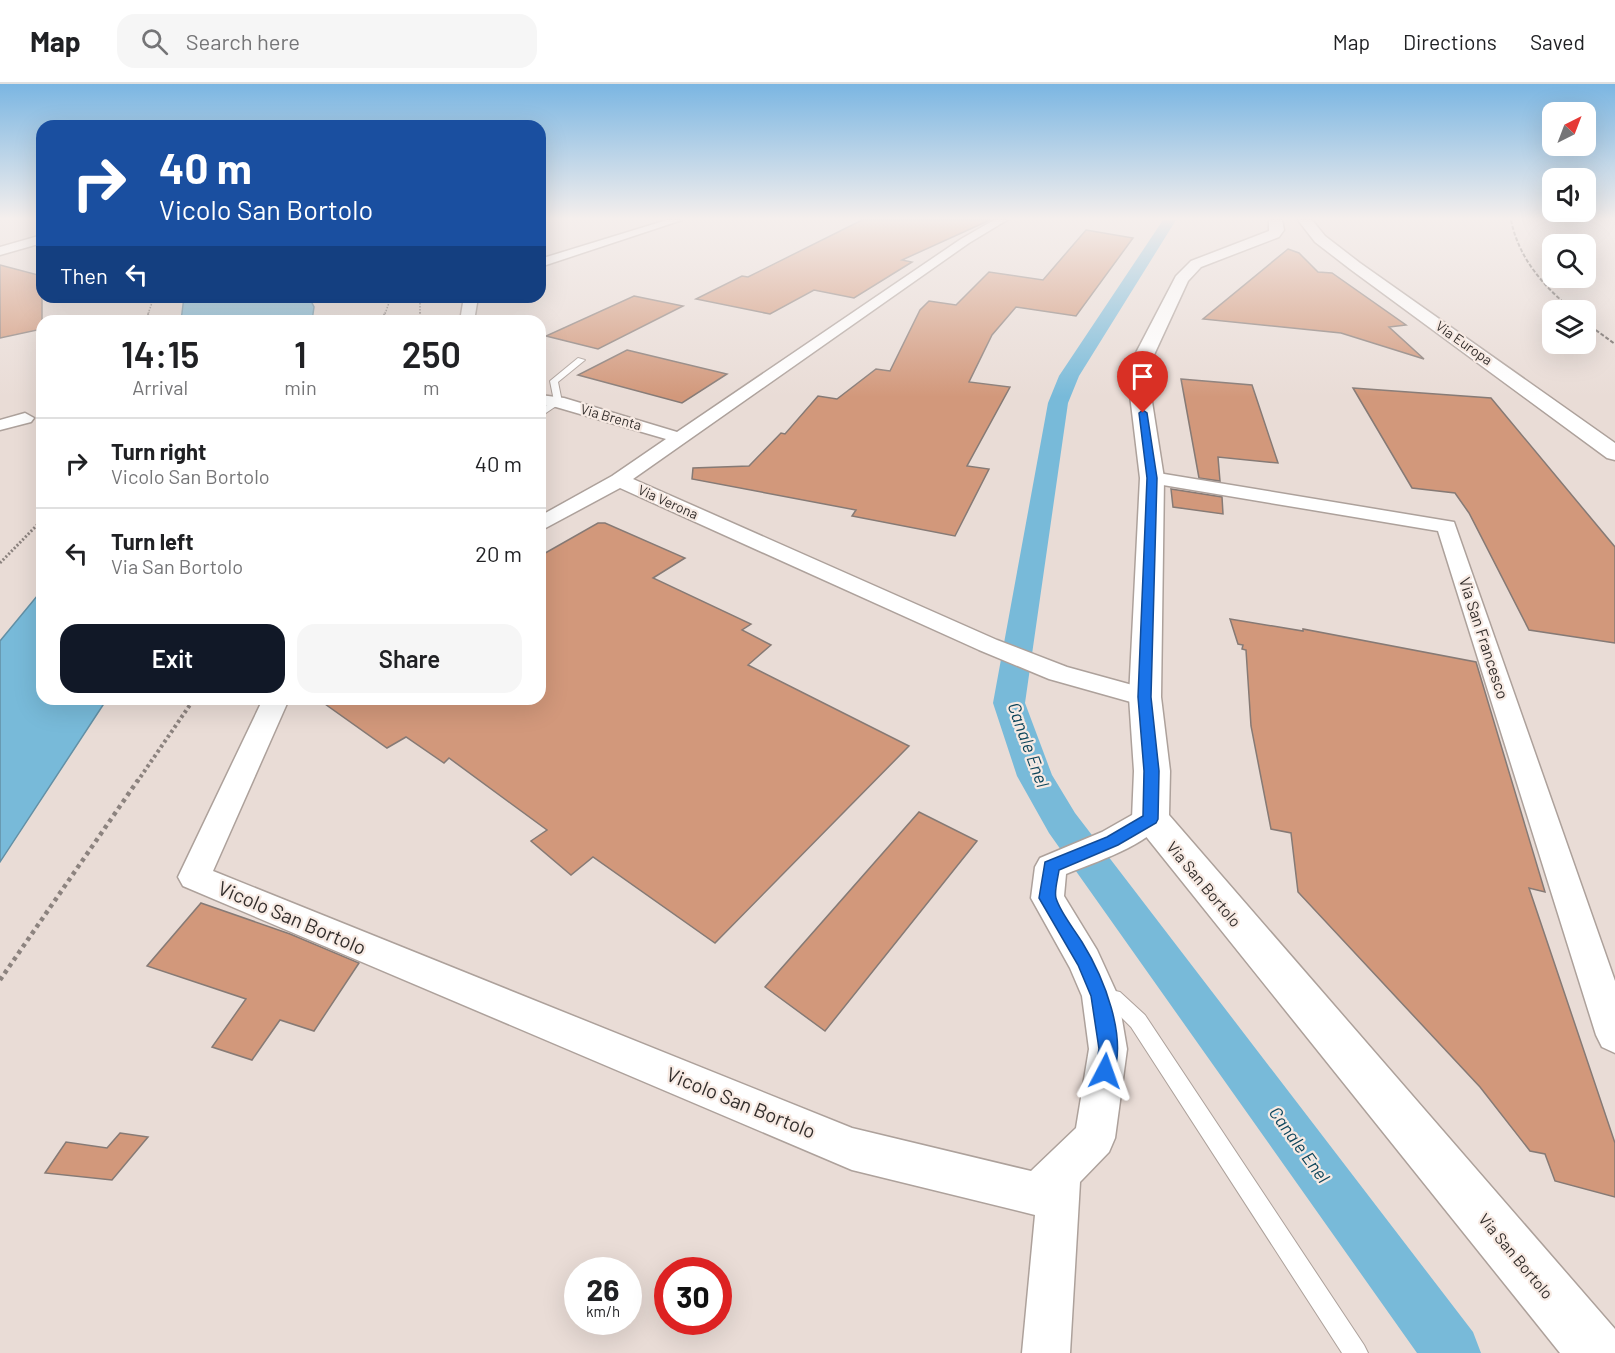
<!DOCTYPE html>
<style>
body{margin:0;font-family:Barlow,sans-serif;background:#f6f6f6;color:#202124;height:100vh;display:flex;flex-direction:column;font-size:22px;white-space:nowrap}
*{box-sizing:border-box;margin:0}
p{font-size:20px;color:#757577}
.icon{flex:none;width:33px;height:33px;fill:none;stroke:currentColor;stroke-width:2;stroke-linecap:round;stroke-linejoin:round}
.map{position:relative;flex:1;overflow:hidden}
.panel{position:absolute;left:36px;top:231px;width:510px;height:390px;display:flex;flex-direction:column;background:#fff;border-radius:18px;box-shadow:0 6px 24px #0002}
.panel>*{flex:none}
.guide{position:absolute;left:36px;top:36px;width:510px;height:183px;border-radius:18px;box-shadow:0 6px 24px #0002;background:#1a4fa0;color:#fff;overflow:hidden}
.needle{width:39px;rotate:42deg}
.tools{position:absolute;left:1542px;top:18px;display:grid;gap:12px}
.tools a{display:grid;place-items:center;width:54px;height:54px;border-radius:12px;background:#fff;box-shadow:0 6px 24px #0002;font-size:30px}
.speed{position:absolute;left:564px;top:1173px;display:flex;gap:12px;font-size:30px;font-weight:700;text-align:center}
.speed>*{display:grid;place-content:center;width:78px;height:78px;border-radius:50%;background:#fff;box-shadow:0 6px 24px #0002;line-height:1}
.speed small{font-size:15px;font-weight:400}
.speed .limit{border:9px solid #d22;background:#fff;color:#111}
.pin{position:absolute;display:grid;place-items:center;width:51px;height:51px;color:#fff;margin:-62px -26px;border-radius:50% 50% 50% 0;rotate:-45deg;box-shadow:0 0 6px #0007}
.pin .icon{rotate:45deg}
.me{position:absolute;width:66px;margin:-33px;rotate:4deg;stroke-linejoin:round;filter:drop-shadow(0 0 4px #0008)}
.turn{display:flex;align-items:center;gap:21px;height:126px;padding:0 24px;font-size:27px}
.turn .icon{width:78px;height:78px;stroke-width:2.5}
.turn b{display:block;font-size:42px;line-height:51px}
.then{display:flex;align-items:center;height:57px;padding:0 24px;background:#0003;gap:12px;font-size:22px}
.eta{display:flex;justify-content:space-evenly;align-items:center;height:102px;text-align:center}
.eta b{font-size:36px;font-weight:600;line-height:42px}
.action{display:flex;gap:12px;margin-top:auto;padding:12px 24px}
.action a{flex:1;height:69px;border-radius:18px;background:#111827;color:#fff;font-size:24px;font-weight:600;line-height:69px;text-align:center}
.action a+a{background:#f6f6f6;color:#202124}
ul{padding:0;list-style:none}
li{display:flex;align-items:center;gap:18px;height:90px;padding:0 24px;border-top:2px solid #e0e0e0}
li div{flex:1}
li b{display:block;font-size:22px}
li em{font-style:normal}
header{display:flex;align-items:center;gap:36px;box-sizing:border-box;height:84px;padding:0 30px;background:#fff;border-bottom:2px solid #e0e0e0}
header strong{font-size:28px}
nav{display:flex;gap:33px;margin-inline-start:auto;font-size:21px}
.search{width:420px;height:54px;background:#f6f6f6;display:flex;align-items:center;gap:15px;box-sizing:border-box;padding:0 21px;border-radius:18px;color:#757577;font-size:22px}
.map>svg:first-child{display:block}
.water{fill:#78bad9;stroke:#6390a5;stroke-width:1.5}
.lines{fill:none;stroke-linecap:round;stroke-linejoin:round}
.canal{fill:#78bad9;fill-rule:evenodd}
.building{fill:#d2987b;stroke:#867a75;stroke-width:1.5}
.service-casing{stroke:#ada19b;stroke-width:2}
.minor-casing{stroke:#ada19b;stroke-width:3}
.tertiary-casing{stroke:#ada19b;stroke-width:3}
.trunk-casing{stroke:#ada19b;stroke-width:3}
.path-far4{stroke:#8c837f;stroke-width:1.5;stroke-dasharray:1.5 1.5;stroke-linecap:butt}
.path-far3{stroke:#8c837f;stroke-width:2;stroke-dasharray:1.5 1.5;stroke-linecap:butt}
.path-far2{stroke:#8c837f;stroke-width:3;stroke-dasharray:2 2;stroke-linecap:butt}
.path-far1{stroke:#8c837f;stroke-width:4;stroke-dasharray:3 3;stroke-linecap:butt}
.path{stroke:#8c837f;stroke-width:4.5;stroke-dasharray:4 4;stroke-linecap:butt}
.service{fill:#fff;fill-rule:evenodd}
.minor{fill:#fff;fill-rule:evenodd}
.tertiary{fill:#fff;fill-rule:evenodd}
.trunk{fill:#fff;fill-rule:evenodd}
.rail{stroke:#655e5a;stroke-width:2;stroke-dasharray:4 2;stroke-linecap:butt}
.route{fill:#1a73e8;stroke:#114b97;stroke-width:1.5}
.labels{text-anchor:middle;stroke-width:4.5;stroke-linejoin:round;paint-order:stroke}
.far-street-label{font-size:14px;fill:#322d2b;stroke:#f7eae3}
.street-label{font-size:16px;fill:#322d2b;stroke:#f7eae3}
.water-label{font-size:18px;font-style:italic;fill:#0e465c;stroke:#f7eae3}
.near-street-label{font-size:20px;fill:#322d2b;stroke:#f7eae3}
</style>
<header>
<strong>Map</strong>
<div class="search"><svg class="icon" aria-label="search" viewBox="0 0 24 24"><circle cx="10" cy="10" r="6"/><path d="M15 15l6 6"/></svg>Search here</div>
<nav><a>Map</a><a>Directions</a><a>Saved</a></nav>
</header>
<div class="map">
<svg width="1615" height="1269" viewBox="0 0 1615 1269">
<rect width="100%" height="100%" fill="#e9dcd6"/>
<g class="water">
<polygon points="184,213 309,213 314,223 312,237 181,237"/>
<polygon points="42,506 42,615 107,615 0,778 0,557"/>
</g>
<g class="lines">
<polygon class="canal" points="1163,136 1176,136 1079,292 1068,319 1025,619 1052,691 1075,729 1473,1248 1481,1269 1417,1269 1049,749 1017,692 993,619 1048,319 1059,292"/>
</g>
<g class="building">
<polygon points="862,136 990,136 902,176 912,178 854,214 814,206 770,230 696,215 742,192 748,193"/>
<polygon points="1086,146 1133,154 1076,232 1016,223 992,251 969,298 1010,303 967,382 989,385 955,452 852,432 856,426 692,395 693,384 749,382 781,349 785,350 818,312 837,315 876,285 890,287 920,226 929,217 956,221 989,188 1043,196"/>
<polygon points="1288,165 1299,169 1318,188 1332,189 1406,241 1389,243 1424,275 1341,249 1203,235"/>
<polygon points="0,181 42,192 42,245 0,254"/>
<polygon points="634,212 683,222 598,265 546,252"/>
<polygon points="627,266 727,290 682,319 578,291"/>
<polygon points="1181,295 1252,301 1278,379 1218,373 1220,397 1199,394"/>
<polygon points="1353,304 1491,314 1615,463 1615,559 1529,546 1469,429 1455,409 1412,404"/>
<polygon points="1171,405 1222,413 1223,430 1173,423"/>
<polygon points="598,439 605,439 685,474 653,494 751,540 742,546 771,561 748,581 909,662 715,859 593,773 571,791 531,757 547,746 449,674 444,679 406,653 387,664 318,615 540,615 540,472"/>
<polygon points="1230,535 1303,547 1303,545 1476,578 1545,808 1529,804 1615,1059 1615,1113 1555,1097 1545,1070 1530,1067 1480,1003 1298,808 1291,749 1271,745 1251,642 1246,566 1242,565 1243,561 1238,560"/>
<polygon points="919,728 977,757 825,947 765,903"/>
<polygon points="201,819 290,850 359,879 314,947 280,936 252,976 212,963 246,915 147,882"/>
<polygon points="120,1049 148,1053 112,1096 45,1089 66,1058 107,1064"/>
</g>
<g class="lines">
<defs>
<g id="service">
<polygon points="578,274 585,276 558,298 562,318 540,333 540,326 554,317 550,297"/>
<polygon points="1102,904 1120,908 1145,931 1364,1261 1368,1269 1342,1269 1131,943 1109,921 1096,918 1093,912 1096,906"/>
</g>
<g id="minor">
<polygon points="667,136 682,136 540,183 540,175"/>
<polygon points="994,136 1007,136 969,159 633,395 997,556 1067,583 1154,607 1158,613 1154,619 1145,622 1049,595 979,566 620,404 540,447 540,432 612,392 666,355 556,323 540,321 540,311 564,314 677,348 961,155"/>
<polygon points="464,213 478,213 474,237 460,237"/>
<polygon points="25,329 34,334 31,338 0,346 0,336"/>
<polygon points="1152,388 1454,438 1615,897 1615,969 1602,963 1596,951 1438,447 1145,398 1142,394 1145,390"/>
<path d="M263 615H289L213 787 852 1044 1031 1087 1076 1044 1089 965 1082 912 1070 884 1031 814 1035 783 1040 774 1102 748 1139 727 1150 723 1161 727 1165 735C1151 760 1093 779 1066 790L1064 812 1097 866 1118 912 1127 965 1115 1054 1109 1068 1080 1098 1070 1269H1022L1035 1131 852 1086 183 802 178 793Z"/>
</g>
<g id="tertiary">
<polygon points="1269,136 1282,136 1284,146 1279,153 1201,183 1188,197 1147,286 1164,394 1161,613 1170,687 1169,731 1615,1245 1615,1269 1560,1269 1132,735 1134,687 1129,613 1140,394 1127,286 1176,192 1191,177 1269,147"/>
<polygon points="42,151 42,159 0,171 0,163"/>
</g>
<polygon id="trunk" points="1298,136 1312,136 1325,152 1360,179 1615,359 1615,376 1607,374 1350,185 1315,158"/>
</defs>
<use href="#service" class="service-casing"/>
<use href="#minor" class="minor-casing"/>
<use href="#tertiary" class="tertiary-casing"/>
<use href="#trunk" class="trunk-casing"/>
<g class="path-far4">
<polyline points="420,213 420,230"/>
<polyline points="148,230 154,213"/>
<polyline points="385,230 391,213"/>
</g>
<g class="path-far3">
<polyline points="420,228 420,237"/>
<polyline points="146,237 149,228"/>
<polyline points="382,237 385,228"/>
</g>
<polyline class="path-far2" points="0,479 42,436"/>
<polyline class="path-far1" points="137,698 194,615"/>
<polyline class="path" points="0,896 138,696"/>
<use href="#service" class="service"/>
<use href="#minor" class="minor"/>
<use href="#tertiary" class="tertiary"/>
<use href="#trunk" class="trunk"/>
<g class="rail">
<path d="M1511 136C1519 175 1543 201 1572 226"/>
<polyline points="1586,239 1615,260"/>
</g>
</g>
<linearGradient id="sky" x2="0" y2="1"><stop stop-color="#7bb6e2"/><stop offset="0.43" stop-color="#f5efed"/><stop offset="1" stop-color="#f5efed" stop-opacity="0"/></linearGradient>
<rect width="1615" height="313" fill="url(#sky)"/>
<path class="route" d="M1143 326 1147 329 1157 394 1151 613 1159 687 1158 735 1156 739 1118 761 1059 786C1058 794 1054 807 1056 814 1060 828 1074 845 1082 858 1103 892 1129 954 1112 994L1105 996 1098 994 1095 987 1099 965 1091 912 1078 881 1039 814 1045 778 1107 753 1143 732 1144 687 1138 613 1147 394 1139 329Z"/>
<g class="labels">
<g class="far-street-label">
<text transform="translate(1464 259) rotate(35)" y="5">Via Europa</text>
<text transform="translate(611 333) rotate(16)" y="5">Via Brenta</text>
<text transform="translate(668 418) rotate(24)" y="5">Via Verona</text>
</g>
<g class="street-label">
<text transform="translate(1484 554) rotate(72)" y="6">Via San Francesco</text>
<text transform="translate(1204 800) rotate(50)" y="6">Via San Bortolo</text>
<text transform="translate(1516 1172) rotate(50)" y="6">Via San Bortolo</text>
</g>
<g class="water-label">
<text transform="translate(1028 661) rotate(70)" y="6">Canale Enel</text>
<text transform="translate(1299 1061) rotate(54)" y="6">Canale Enel</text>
</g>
<g class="near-street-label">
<text transform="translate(292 834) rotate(23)" y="7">Vicolo San Bortolo</text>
<text transform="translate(741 1019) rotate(22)" y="7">Vicolo San Bortolo</text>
</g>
</g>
</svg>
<div class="tools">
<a><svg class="needle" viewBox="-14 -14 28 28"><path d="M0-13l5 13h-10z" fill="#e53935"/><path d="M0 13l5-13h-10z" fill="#757577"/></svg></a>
<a><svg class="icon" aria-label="sound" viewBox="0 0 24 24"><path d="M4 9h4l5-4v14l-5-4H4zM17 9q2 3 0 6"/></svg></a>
<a><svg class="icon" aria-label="search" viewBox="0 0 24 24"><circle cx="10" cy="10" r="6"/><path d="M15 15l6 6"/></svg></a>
<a><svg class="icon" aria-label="layers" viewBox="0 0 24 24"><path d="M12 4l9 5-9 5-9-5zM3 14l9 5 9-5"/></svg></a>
</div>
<div class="speed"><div>26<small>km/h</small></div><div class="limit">30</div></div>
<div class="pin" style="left:1143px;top:329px;background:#d93025"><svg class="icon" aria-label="arrive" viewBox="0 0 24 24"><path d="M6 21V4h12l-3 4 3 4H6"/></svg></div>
<svg class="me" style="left:1105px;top:987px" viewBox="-20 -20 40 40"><path d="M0-17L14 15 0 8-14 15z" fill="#1a73e8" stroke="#fff" stroke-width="4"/></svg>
<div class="guide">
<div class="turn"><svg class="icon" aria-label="right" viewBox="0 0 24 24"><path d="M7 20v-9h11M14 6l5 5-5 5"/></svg><div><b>40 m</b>Vicolo San Bortolo</div></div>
<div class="then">Then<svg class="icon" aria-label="left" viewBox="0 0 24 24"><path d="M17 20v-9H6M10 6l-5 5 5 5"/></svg></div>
</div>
<section class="panel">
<div class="eta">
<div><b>14:15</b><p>Arrival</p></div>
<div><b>1</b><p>min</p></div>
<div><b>250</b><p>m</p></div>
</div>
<ul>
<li><svg class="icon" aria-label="right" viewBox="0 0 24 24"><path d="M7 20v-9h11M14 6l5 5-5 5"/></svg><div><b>Turn right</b><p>Vicolo San Bortolo</p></div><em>40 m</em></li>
<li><svg class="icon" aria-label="left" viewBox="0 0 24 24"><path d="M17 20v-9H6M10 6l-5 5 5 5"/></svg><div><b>Turn left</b><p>Via San Bortolo</p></div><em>20 m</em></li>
</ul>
<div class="action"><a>Exit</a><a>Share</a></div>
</section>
</div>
